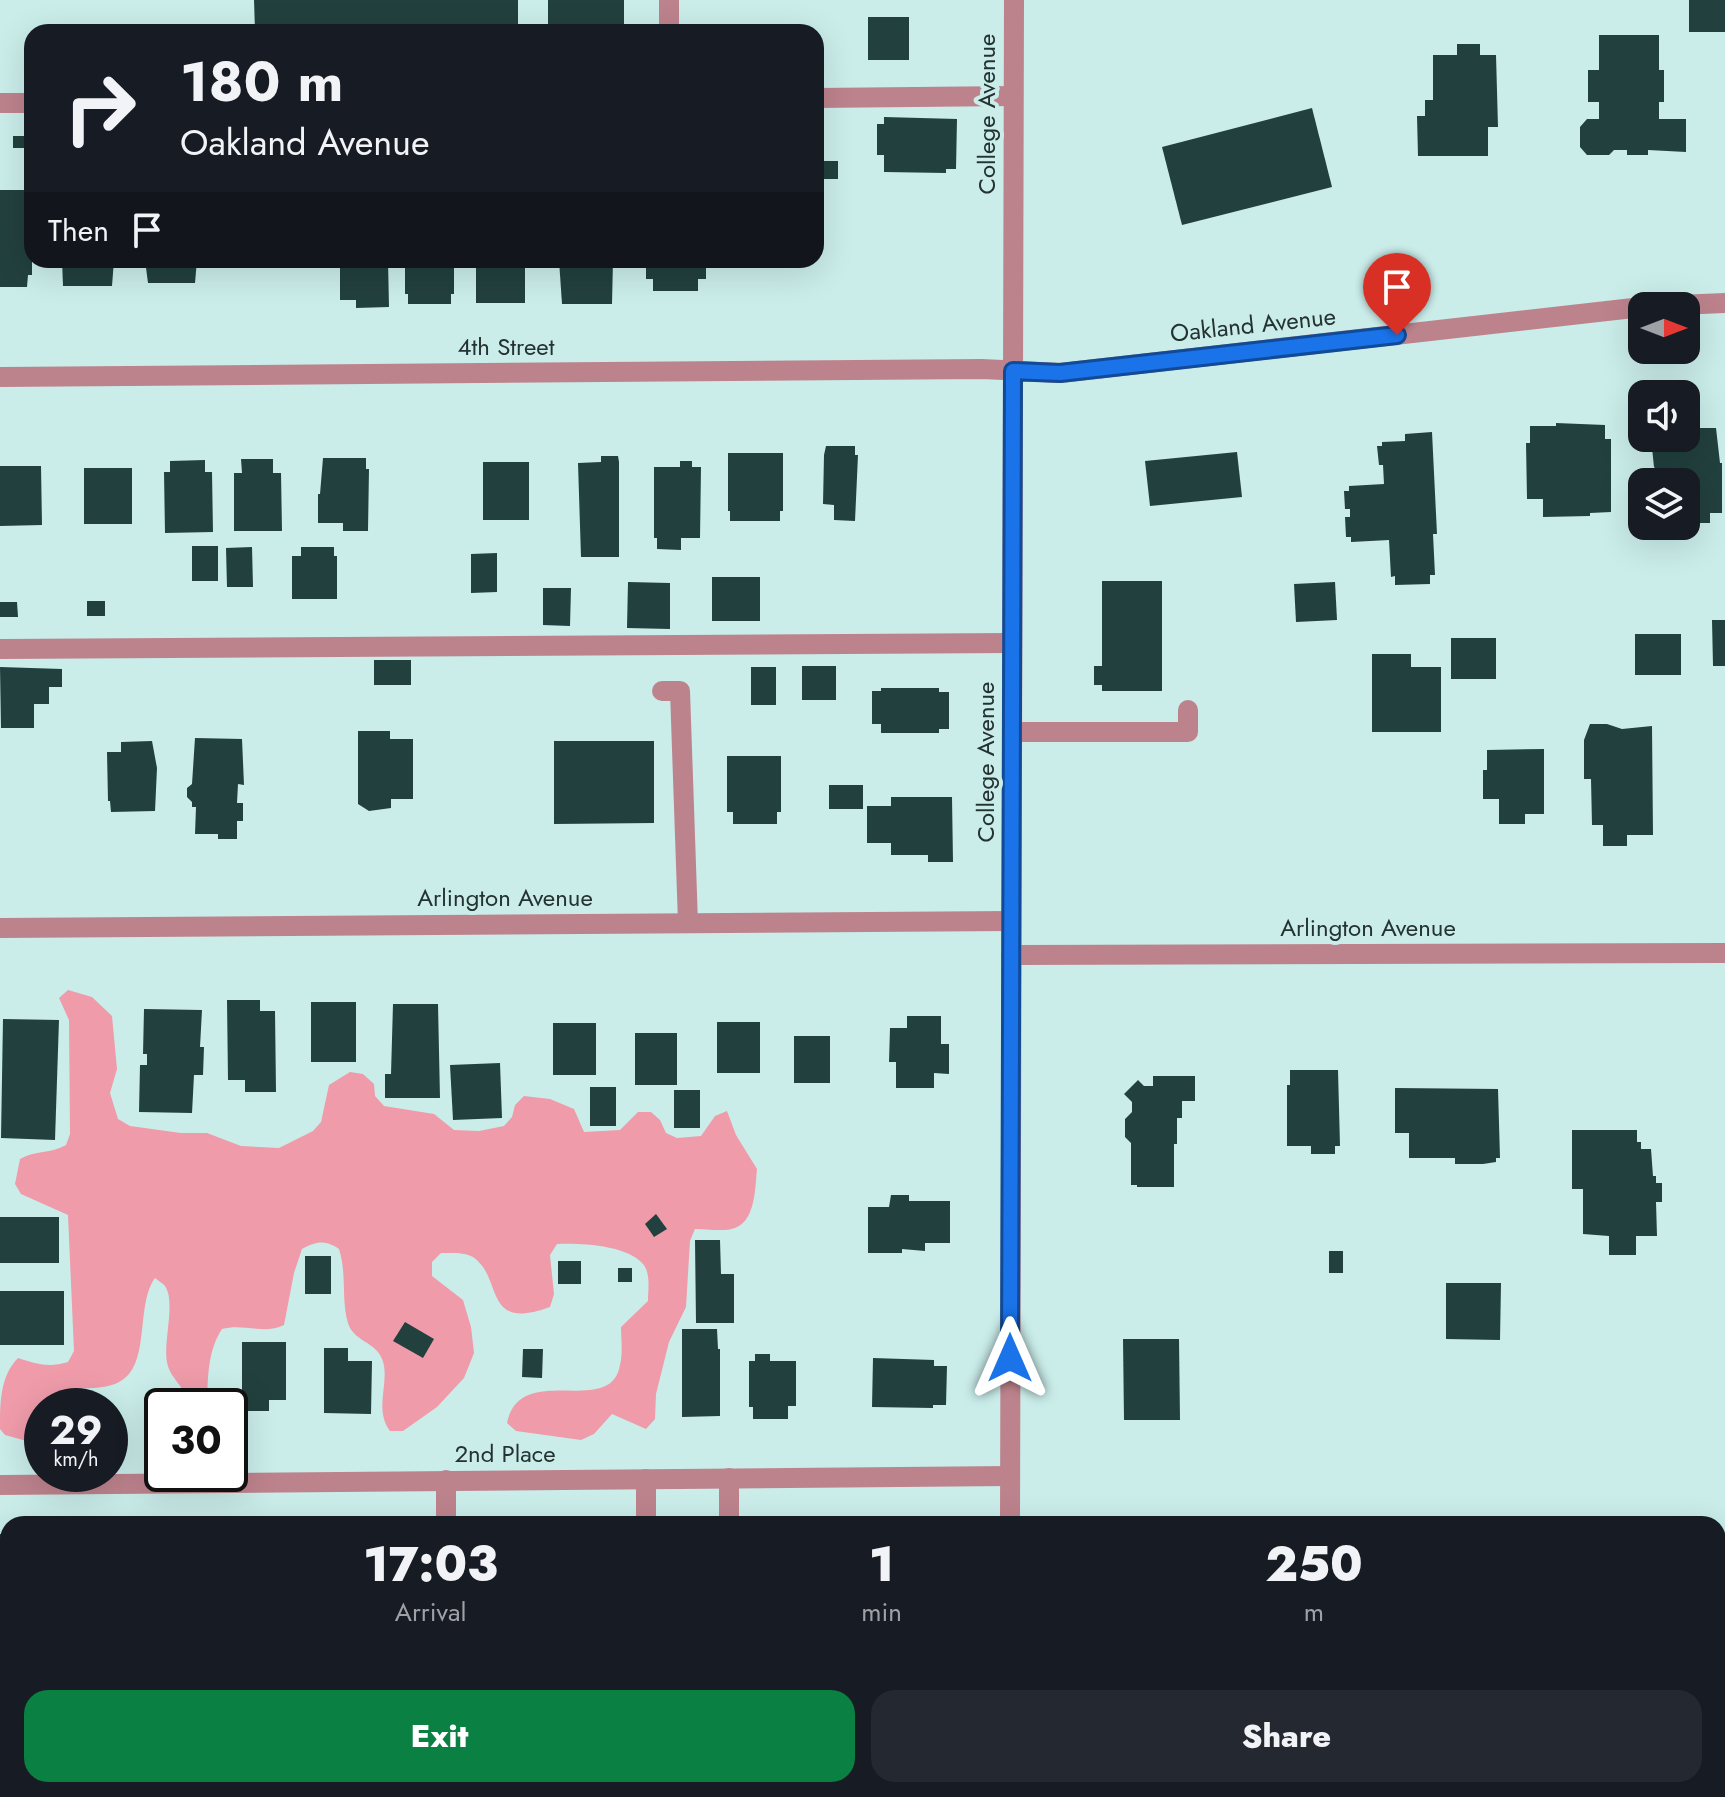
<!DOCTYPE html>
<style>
body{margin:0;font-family:Jost,sans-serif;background:#242831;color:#f1f3f6;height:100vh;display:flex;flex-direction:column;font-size:30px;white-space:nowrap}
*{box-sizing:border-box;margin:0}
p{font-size:26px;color:#9ea1a6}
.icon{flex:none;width:44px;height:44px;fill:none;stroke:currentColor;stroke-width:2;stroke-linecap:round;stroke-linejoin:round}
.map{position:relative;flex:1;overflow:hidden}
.drawer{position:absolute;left:0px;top:1516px;width:1726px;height:282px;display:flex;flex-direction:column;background:#171b24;border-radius:24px 24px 0 0;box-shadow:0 8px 32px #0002}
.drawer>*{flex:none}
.guide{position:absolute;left:24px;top:24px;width:800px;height:244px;border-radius:24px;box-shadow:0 8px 32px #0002;background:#171b24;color:#f1f3f6;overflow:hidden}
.needle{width:52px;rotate:90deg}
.fabs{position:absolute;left:1628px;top:292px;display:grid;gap:16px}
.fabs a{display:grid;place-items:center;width:72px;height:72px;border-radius:16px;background:#171b24;box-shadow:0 8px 32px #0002;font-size:40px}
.speed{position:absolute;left:24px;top:1388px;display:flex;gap:16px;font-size:40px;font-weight:700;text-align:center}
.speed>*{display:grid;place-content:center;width:104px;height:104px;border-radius:50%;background:#171b24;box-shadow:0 8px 32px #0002;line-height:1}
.speed small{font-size:20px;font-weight:400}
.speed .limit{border:4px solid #111;border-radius:12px;background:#fff;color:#111}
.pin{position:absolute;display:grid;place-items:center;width:68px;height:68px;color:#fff;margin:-82px -34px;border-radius:50% 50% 50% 0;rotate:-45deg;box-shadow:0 0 8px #0007}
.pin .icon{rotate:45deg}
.me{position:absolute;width:88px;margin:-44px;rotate:0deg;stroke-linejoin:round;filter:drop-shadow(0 0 6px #0008)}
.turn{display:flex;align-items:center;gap:28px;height:168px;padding:0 24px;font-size:36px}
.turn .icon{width:104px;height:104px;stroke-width:2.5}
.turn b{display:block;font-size:56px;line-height:68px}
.then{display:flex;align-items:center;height:76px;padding:0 24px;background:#0003;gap:16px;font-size:30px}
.eta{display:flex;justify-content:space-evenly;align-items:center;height:136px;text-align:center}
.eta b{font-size:48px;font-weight:800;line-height:56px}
.cta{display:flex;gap:16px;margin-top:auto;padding:16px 24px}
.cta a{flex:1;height:92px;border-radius:24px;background:#0b8043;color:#fff;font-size:32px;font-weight:800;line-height:92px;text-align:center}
.cta a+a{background:#242831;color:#f1f3f6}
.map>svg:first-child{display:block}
.forest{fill:#ef9baa}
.building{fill:#22403e}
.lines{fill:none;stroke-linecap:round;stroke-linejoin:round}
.minor{stroke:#bd838d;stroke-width:20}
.route-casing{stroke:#114b97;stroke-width:20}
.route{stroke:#1a73e8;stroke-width:14}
.labels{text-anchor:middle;stroke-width:8;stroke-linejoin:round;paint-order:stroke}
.street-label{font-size:24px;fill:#243231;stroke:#caedea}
</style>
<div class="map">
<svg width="1725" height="1797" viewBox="0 0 1725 1797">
<rect width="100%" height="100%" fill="#caedea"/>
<path class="forest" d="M68 990 92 997 112 1016 117 1069 110 1093 118 1119 130 1126 181 1133H207L241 1146 279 1148 313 1131 321 1122 329 1085 350 1072 363 1074 374 1084 375 1096 384 1106 434 1114 454 1130 479 1131 504 1126 512 1117 515 1105 524 1096 550 1099 574 1109 584 1132 620 1130 638 1112H651L660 1120 666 1133 677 1138 701 1136 715 1116 727 1111 736 1135 757 1169C755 1187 756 1220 735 1228 724 1232 707 1229 695 1229L690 1241 686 1307 669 1342 656 1394 655 1419 646 1429 612 1414 594 1434 581 1440 516 1431 507 1423C520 1360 611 1419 620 1365 623 1353 621 1339 621 1327L648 1301C648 1289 651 1274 643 1264 627 1245 580 1243 557 1244L550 1255 554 1294 550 1307C482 1332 504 1278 473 1257 465 1252 451 1253 441 1253L432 1262V1276L463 1300 471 1327 474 1353 464 1378 437 1407 403 1431H390C373 1409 391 1380 382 1359 376 1342 353 1341 348 1323 341 1300 347 1273 339 1249 325 1240 317 1241 302 1249L294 1273 284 1325C264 1335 244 1323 222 1329 207 1352 208 1379 207 1406H187C187 1386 170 1380 167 1362 163 1342 176 1302 165 1286 165 1285 156 1279 155 1278 134 1307 153 1370 115 1384 102 1389 85 1388 72 1389L58 1406H42V1426L30 1442 5 1435 0 1429C0 1403 0 1376 18 1358 37 1364 49 1368 68 1362L74 1351 68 1215 21 1194 15 1184 20 1159C35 1150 51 1154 66 1145L70 1134 69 1020 59 998Z"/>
<g class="building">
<polygon points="254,0 518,0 518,32 255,32"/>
<rect x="548" y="0" width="76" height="32"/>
<rect x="1689" y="0" width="36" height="32"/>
<rect x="868" y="17" width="41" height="43"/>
<rect x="140" y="24" width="42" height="8"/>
<polygon points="1599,35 1659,35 1659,70 1664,70 1664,102 1659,102 1659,119 1686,119 1686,152 1648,150 1648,155 1627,155 1627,150 1614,150 1609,155 1587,155 1580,147 1580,127 1587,119 1599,119 1599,102 1588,102 1588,70 1599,70"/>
<polygon points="1457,44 1480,44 1480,55 1496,55 1498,127 1488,127 1488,156 1418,156 1417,116 1425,116 1425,100 1433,100 1433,55 1457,55"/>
<polygon points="1312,108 1332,187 1182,225 1162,147"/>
<polygon points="884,117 957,119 956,169 946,169 946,173 884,172 884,155 877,155 877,124 884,124"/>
<rect x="13" y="136" width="15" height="12"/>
<rect x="816" y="161" width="22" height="18"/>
<polygon points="0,190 29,190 29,214 32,214 32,275 28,275 27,287 0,287"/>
<polygon points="62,260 114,260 112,286 63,286"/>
<polygon points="145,260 197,260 195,283 148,283"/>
<rect x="220" y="260" width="40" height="7"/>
<polygon points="340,260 388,260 389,307 356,308 356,300 340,300"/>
<polygon points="405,260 454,260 454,294 451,294 451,304 408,304 408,294 405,294"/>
<rect x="476" y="260" width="49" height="43"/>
<polygon points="559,260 613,260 612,304 562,304"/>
<polygon points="646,260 706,260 706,279 698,279 698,291 653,291 653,279 646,279"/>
<polygon points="1556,423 1605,425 1605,439 1611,439 1611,512 1590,513 1590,516 1543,517 1543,499 1527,499 1526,443 1530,443 1530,426 1556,426"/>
<polygon points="1686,428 1716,428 1720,463 1722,463 1722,513 1710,513 1710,523 1686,523 1686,482 1662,482 1662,475 1654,467 1651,438 1686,438"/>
<polygon points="1432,432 1437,534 1433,534 1435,575 1430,575 1430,584 1395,585 1395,576 1391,577 1389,540 1351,542 1351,537 1346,537 1345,517 1350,517 1350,509 1345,509 1344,491 1349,491 1349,486 1384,484 1383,465 1379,465 1377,446 1382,446 1382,442 1405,441 1405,434"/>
<polygon points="826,446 855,446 855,455 858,455 855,521 834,520 834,505 823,504 824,455"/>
<polygon points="1237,452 1242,497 1150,506 1145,461"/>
<polygon points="728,453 783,453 783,511 780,511 780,521 730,521 730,511 728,511"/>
<polygon points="601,456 618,456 619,462 619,557 581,557 578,463 601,462"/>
<polygon points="323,458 366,458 366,469 369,469 368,531 343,531 343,523 318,523 318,494 320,494"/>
<polygon points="241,459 273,459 273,473 281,473 282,531 234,531 234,473 242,473"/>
<polygon points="205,460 205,472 212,472 213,532 165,533 164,472 170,472 170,461"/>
<polygon points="680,461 692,461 692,467 701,467 700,538 681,538 681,550 657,549 657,538 654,538 654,467 680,467"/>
<rect x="483" y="462" width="46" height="58"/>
<polygon points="0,466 41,466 42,525 0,526"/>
<rect x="84" y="468" width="48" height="56"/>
<rect x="192" y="546" width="26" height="35"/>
<polygon points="252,547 253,587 227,587 226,548"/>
<polygon points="301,547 334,547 334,556 337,556 337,599 292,599 292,556 301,556"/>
<polygon points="497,553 497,592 471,593 471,554"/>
<rect x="712" y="577" width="48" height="44"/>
<polygon points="1102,581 1162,581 1162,691 1102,691 1102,685 1094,685 1094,666 1102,666"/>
<polygon points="628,582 670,583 670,629 627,628"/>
<polygon points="1335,582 1337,620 1296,622 1294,584"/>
<polygon points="543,588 571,588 570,626 543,625"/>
<rect x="87" y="601" width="18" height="15"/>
<polygon points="0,602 17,602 18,617 0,617"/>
<polygon points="1712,620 1725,620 1725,666 1713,666"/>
<rect x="1635" y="634" width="46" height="41"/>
<rect x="1451" y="638" width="45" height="41"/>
<polygon points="1372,654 1411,654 1411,667 1441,667 1441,732 1372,732"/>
<rect x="374" y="660" width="37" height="25"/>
<rect x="802" y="666" width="34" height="34"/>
<polygon points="0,667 62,669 62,687 49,687 49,704 34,704 34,728 1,728"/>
<rect x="751" y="667" width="25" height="38"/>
<polygon points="881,688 939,688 939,692 949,692 949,729 939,729 939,733 881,733 881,724 872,724 872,691 881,691"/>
<polygon points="1590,724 1607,724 1622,729 1652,726 1653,835 1627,835 1627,846 1603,846 1603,825 1592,825 1591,779 1584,779 1584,740"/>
<polygon points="358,731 390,731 390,739 413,739 413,799 391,799 391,808 369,811 358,804"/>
<polygon points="195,738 242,739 244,785 238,784 237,803 243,803 243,821 237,821 237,839 218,839 218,834 195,834 196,807 192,807 192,802 187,797 187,788 192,784"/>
<polygon points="152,741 157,768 155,811 111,812 110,801 108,801 107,752 121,752 121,742"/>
<polygon points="554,741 654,741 654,823 554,824"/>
<polygon points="1544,749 1544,814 1525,814 1525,824 1499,824 1499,799 1483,799 1483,770 1487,770 1487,750"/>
<polygon points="727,756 781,756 781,812 777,812 777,824 733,824 733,812 727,812"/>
<rect x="829" y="785" width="34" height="24"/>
<polygon points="891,797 952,797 953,862 928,862 928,855 891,855 891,843 867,843 867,806 891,806"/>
<polygon points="227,1000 260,1000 260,1011 275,1011 276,1092 245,1092 245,1080 228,1080"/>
<rect x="311" y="1002" width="45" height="60"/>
<polygon points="393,1004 438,1004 440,1098 385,1098 385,1074 391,1074"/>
<polygon points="144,1009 202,1010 200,1047 204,1047 203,1075 194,1075 192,1113 139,1112 140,1065 147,1065 147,1054 143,1054"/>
<polygon points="907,1016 941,1016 941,1044 949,1044 949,1074 934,1073 934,1088 896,1088 896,1062 889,1062 890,1028 907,1028"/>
<polygon points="3,1019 59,1020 55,1140 1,1138"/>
<rect x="717" y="1022" width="43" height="51"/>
<rect x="553" y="1023" width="43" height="52"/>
<rect x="635" y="1033" width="42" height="52"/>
<rect x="794" y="1036" width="36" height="47"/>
<polygon points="500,1063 502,1118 453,1120 450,1065"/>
<polygon points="1290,1070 1338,1070 1340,1146 1335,1146 1335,1154 1311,1154 1311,1146 1287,1146 1287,1085 1290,1085"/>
<polygon points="1153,1076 1195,1076 1195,1101 1182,1101 1182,1118 1177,1118 1177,1144 1174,1144 1174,1187 1137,1187 1137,1185 1131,1185 1131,1143 1125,1137 1125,1119 1132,1112 1132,1102 1124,1094 1138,1080 1144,1086 1153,1086"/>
<rect x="590" y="1087" width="26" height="39"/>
<polygon points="1395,1088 1498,1089 1500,1158 1496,1158 1496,1162 1483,1164 1455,1164 1455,1158 1409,1158 1409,1133 1395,1133"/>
<rect x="674" y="1090" width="26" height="38"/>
<polygon points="1572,1130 1637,1130 1637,1142 1641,1142 1641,1149 1651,1149 1653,1176 1656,1176 1656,1183 1662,1183 1662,1202 1656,1202 1657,1236 1636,1236 1636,1255 1609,1255 1609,1236 1583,1234 1583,1189 1572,1189"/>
<polygon points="891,1195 909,1195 909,1201 950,1201 950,1243 925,1243 925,1251 902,1249 902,1253 868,1253 868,1207 889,1207"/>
<polygon points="656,1214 667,1229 654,1237 645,1224"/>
<rect x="0" y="1217" width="59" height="46"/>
<polygon points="695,1240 720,1240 721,1274 734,1274 734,1323 696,1323"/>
<rect x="1329" y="1251" width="14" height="22"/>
<rect x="305" y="1256" width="26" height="38"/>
<rect x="558" y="1261" width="23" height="23"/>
<rect x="618" y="1268" width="14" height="14"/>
<polygon points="1446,1283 1501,1283 1500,1340 1446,1339"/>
<rect x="0" y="1291" width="64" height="54"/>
<polygon points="405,1322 434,1339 423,1358 393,1341"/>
<polygon points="682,1329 717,1329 718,1349 720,1349 720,1416 682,1417"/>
<polygon points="1123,1339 1179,1339 1180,1420 1124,1420"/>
<polygon points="242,1342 286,1342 286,1400 269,1400 269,1411 242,1411"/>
<polygon points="324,1348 348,1348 348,1361 372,1361 371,1414 324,1413"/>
<polygon points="523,1349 543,1349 542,1378 522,1377"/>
<polygon points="755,1354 770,1354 770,1361 796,1361 796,1406 788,1406 788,1419 753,1419 753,1407 749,1407 749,1361 755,1361"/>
<polygon points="873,1358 934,1360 934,1366 947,1366 946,1405 933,1405 933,1408 872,1407"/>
<rect x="0" y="1534" width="8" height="46"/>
<rect x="1718" y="1559" width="7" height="113"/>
<rect x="0" y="1685" width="8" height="45"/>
<polygon points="0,1775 8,1775 8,1790 47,1790 47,1797 0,1797"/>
<rect x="381" y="1790" width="49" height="7"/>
<polygon points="1556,1790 1664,1790 1664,1797 1546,1797"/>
</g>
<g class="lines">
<g class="minor">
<polyline points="669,0 669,30"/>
<polyline points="816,98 1013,96"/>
<polyline points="0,103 32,103"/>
<polyline points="1654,306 1725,303"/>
<polyline points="0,377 982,369 1060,373 1642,307"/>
<polyline points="0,649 1012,643"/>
<polyline points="662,691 680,691 688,923"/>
<polyline points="1012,732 1188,732 1188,710"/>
<polyline points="0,928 1011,921"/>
<polyline points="1011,955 1725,953"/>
<polyline points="729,1478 729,1524"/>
<polyline points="0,1485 1010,1476"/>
<polyline points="446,1524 446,1480"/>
<polyline points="646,1524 646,1479"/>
<polyline points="1010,1524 1014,0"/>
<polyline points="1718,1760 1725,1760"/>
<polyline points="730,1790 730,1797"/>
<polyline points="1509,1790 1509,1797"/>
<polyline points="1010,1797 1010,1790"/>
</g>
</g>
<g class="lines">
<defs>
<polyline id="route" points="1010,1358 1013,371 1060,373 1397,335"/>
</defs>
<use href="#route" class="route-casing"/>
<use href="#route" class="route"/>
</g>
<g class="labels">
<g class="street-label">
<text transform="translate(987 114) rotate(-90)" y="8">College Avenue</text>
<text transform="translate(1253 325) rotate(-6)" y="8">Oakland Avenue</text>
<text x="506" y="355">4th Street</text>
<text transform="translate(986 762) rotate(-90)" y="8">College Avenue</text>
<text x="505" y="906">Arlington Avenue</text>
<text x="1368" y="936">Arlington Avenue</text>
<text x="505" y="1462">2nd Place</text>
</g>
</g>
</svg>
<div class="fabs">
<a><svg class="needle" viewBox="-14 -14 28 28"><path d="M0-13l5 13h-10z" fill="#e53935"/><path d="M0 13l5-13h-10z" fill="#9ea1a6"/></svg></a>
<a><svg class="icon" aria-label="sound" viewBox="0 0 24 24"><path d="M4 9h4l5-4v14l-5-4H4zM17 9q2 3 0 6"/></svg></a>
<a><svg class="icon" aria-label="layers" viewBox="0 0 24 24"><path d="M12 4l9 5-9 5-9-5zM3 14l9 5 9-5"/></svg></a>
</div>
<div class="speed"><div>29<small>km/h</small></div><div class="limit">30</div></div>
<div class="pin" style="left:1397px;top:335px;background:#d93025"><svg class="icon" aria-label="arrive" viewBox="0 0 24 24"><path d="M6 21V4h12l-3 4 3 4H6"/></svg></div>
<svg class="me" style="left:1010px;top:1358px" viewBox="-20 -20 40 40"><path d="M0-17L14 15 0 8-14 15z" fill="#1a73e8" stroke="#fff" stroke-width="4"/></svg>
<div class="guide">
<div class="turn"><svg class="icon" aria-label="right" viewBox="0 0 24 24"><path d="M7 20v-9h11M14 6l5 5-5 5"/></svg><div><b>180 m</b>Oakland Avenue</div></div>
<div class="then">Then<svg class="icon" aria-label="arrive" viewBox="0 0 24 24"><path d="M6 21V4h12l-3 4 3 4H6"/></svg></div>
</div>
<section class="drawer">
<div class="eta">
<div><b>17:03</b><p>Arrival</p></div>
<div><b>1</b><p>min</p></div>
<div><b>250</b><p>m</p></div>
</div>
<div class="cta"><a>Exit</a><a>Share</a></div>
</section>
</div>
